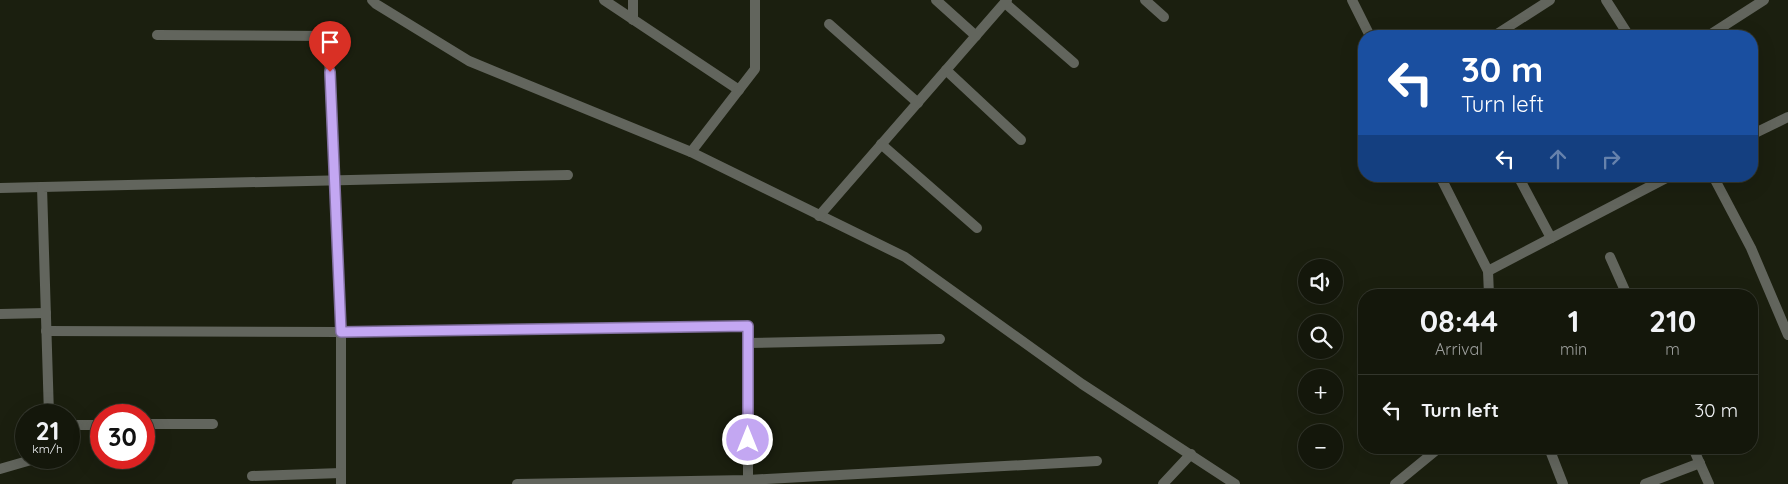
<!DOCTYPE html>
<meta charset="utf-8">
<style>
body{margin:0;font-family:Quicksand,sans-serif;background:#1d2014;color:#f1f3f6;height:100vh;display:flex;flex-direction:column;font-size:19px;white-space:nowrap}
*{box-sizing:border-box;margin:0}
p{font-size:16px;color:#9d9f9d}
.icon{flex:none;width:28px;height:28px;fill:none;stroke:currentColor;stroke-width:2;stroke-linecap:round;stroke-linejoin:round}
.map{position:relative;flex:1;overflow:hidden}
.sheet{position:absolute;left:1358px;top:289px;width:400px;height:165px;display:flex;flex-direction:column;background:#14170b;border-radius:20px;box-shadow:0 5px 20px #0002,0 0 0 1px #33362c}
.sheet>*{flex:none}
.banner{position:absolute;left:1358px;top:30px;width:400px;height:152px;border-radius:20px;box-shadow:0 5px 20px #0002,0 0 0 1px #33362c;background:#1a4fa0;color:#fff;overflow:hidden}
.controls{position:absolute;left:1298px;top:259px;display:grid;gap:10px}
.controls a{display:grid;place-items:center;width:45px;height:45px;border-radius:50%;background:#14170b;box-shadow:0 5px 20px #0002,0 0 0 1px #33362c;font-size:25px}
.speed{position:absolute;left:15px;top:404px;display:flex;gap:10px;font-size:25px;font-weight:700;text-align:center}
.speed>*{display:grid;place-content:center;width:65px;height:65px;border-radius:50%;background:#14170b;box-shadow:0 5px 20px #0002,0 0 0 1px #33362c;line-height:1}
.speed small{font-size:12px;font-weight:400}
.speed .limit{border:8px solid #d22;background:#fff;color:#111}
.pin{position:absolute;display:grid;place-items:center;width:42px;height:42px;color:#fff;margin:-51px -21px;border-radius:50% 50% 50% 0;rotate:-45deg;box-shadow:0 0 5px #0007}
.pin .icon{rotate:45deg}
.me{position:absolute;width:55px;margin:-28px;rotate:0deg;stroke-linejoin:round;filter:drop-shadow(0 0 4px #0008)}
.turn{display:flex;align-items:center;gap:18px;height:105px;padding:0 20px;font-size:22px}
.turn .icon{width:65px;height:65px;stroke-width:2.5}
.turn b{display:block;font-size:35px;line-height:42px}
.lanes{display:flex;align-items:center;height:48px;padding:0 20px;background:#0003;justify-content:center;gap:25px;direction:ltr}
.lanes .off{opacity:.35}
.eta{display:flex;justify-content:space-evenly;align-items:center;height:85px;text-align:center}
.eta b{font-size:30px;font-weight:700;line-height:35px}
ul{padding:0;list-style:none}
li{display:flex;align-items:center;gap:15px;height:70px;padding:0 20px;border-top:1px solid #33362c}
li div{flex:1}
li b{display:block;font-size:19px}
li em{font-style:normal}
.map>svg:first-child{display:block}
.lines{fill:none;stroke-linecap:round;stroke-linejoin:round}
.street{stroke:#62655d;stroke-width:10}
.route-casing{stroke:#7f6d9d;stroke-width:12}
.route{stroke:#c3a7f2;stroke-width:9}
</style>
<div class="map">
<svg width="1788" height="484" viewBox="0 0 1788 484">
<rect width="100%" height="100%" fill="#1b1f0f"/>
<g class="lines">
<g class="street">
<polyline points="372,0 376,4 469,61 691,152 905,257 1082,384 1235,484"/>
<polyline points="604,0 739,90"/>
<polyline points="633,0 633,20"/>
<polyline points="936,0 976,36"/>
<polyline points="1145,0 1164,17"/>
<polyline points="1352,0 1370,36"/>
<polyline points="1606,0 1629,36"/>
<polyline points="1005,3 1074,63"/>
<polyline points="829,24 918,103"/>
<polyline points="157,35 328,36 341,332 341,484"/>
<polyline points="1494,36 1550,0"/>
<polyline points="1708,36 1764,0"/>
<polyline points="946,70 1021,140"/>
<polyline points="1751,135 1788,117"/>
<polyline points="881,144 977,228"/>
<polyline points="691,152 755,69 755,0"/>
<polyline points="1440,176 1488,271 1489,295"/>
<polyline points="1518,176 1551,238"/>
<polyline points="1713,176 1751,248 1788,335"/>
<polyline points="0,188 42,187"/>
<polyline points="819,216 1007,0"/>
<polyline points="1610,257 1627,295"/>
<polyline points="1488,271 1670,176"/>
<polyline points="0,314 46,313"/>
<polyline points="46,331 341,332 748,326 748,484"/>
<polyline points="747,343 940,339"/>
<polyline points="49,415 42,187 568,175"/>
<polyline points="144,424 213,424"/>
<polyline points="69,425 101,425"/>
<polyline points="1549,448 1563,484"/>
<polyline points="1693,448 1709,484"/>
<polyline points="0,469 38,458"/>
<polyline points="252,476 341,473"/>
<polyline points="517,484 748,480 1097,461"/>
<polyline points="1163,484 1191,454"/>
<polyline points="1395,484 1439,448"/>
<polyline points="1645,484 1700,463"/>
</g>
</g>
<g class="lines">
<defs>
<polyline id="route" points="330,72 341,332 748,326 748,440"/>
</defs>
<use href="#route" class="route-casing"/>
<use href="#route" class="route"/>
</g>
</svg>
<div class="controls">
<a><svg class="icon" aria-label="sound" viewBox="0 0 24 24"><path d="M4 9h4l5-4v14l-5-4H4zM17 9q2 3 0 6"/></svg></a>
<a><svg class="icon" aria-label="search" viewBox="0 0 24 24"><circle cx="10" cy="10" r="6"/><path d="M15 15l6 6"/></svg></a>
<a>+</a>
<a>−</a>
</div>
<div class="speed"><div>21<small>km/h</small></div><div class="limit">30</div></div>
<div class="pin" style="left:330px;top:72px;background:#d93025"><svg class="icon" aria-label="arrive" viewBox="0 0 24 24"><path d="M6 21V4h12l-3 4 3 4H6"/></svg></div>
<svg class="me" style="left:748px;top:440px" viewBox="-20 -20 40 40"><circle r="17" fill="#c3a7f2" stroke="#fff" stroke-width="3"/><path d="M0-11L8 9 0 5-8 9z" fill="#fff"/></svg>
<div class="banner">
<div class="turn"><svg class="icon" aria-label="left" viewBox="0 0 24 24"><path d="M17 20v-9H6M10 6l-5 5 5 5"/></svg><div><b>30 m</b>Turn left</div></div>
<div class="lanes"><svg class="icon" aria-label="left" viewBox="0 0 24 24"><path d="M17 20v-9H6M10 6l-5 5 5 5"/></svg><svg class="icon off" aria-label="ahead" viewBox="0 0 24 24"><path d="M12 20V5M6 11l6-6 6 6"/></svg><svg class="icon off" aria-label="right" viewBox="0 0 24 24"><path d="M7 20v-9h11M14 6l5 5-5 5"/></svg></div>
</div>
<section class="sheet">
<div class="eta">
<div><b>08:44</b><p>Arrival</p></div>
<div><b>1</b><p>min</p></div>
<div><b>210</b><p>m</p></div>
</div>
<ul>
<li><svg class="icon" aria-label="left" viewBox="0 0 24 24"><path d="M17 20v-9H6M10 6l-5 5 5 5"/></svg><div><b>Turn left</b></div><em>30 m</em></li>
</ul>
</section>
</div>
